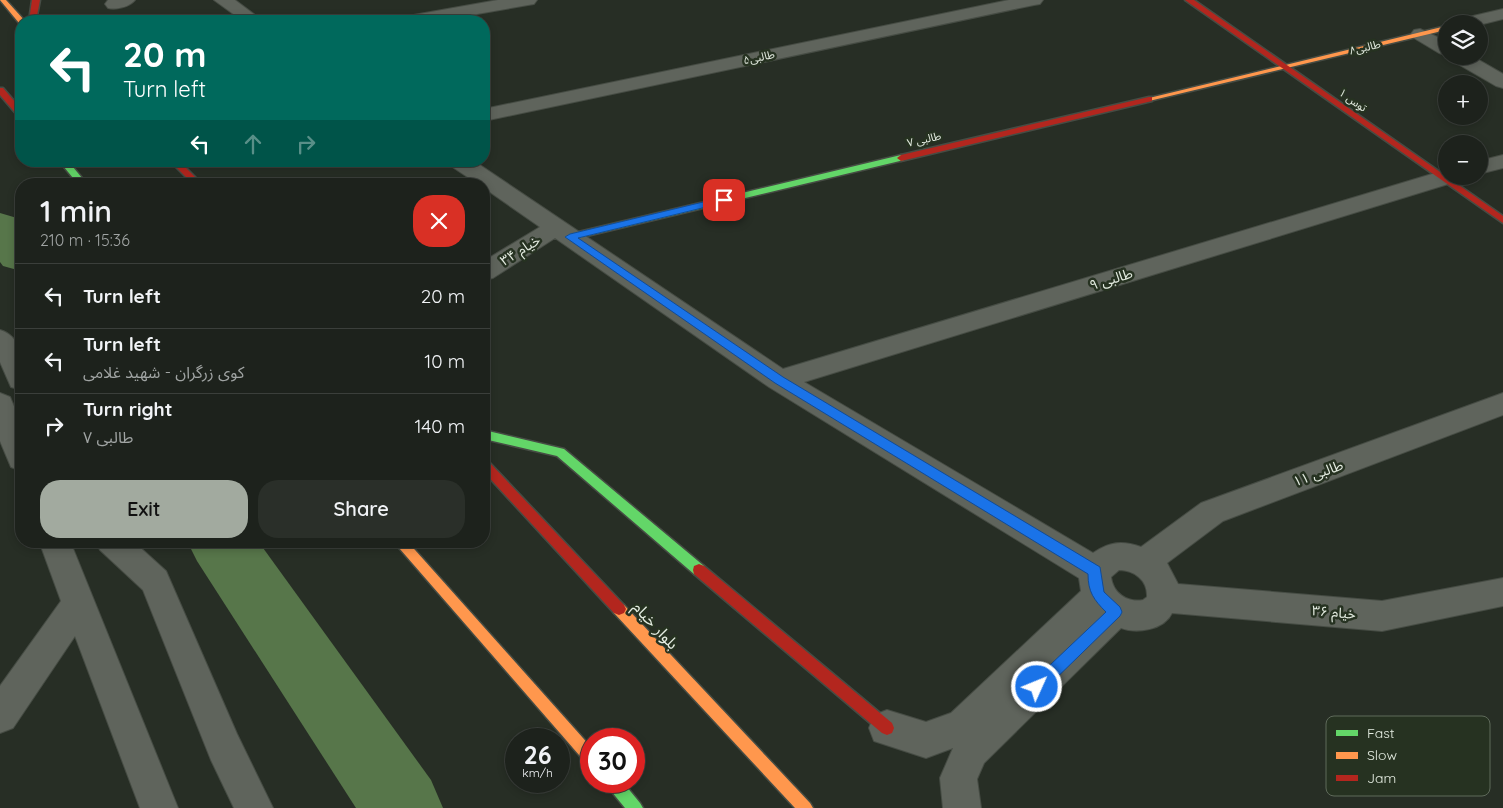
<!DOCTYPE html>
<meta charset="utf-8">
<style>
body{margin:0;font-family:Quicksand,"Noto Sans Arabic",sans-serif;background:#2a2f29;color:#f1f3f6;height:100vh;display:flex;flex-direction:column;font-size:19px;white-space:nowrap}
*{box-sizing:border-box;margin:0}
p{font-size:16px;color:#a0a4a3}
.icon{flex:none;width:28px;height:28px;fill:none;stroke:currentColor;stroke-width:2;stroke-linecap:round;stroke-linejoin:round}
.map{position:relative;flex:1;overflow:hidden}
.drawer{position:absolute;left:15px;top:178px;width:475px;height:370px;display:flex;flex-direction:column;background:#1d221c;border-radius:20px;box-shadow:0 2px 8px #0003,0 0 0 1px #3b3f3b}
.drawer>*{flex:none}
.top-card{position:absolute;left:15px;top:15px;width:475px;height:152px;border-radius:20px;box-shadow:0 2px 8px #0003,0 0 0 1px #3b3f3b;background:#00695c;color:#fff;overflow:hidden}
.tools{position:absolute;left:1438px;top:15px;display:grid;gap:10px}
.tools a{display:grid;place-items:center;width:50px;height:50px;border-radius:50%;background:#1d221c;box-shadow:0 2px 8px #0003,0 0 0 1px #3b3f3b;font-size:25px}
.speed{position:absolute;left:505px;top:728px;display:flex;gap:10px;font-size:25px;font-weight:700;text-align:center}
.speed>*{display:grid;place-content:center;width:65px;height:65px;border-radius:50%;background:#1d221c;box-shadow:0 2px 8px #0003,0 0 0 1px #3b3f3b;line-height:1}
.speed small{font-size:12px;font-weight:400}
.speed .limit{border:8px solid #d22;background:#fff;color:#111}
.pin{position:absolute;display:grid;place-items:center;width:42px;height:42px;color:#fff;margin:-21px;border-radius:10px;box-shadow:0 2px 8px #0006}
.me{position:absolute;width:55px;margin:-28px;rotate:46deg;stroke-linejoin:round;filter:drop-shadow(0 0 4px #0008)}
.turn{display:flex;align-items:center;gap:18px;height:105px;padding:0 25px;font-size:22px}
.turn .icon{width:65px;height:65px;stroke-width:2.5}
.turn b{display:block;font-size:35px;line-height:42px}
.lanes{display:flex;align-items:center;height:48px;padding:0 25px;background:#0003;justify-content:center;gap:25px;direction:ltr}
.lanes .off{opacity:.35}
.round{display:grid;place-items:center;flex:none;width:52px;height:52px;border-radius:20px;background:#2a2f29}
.head{display:flex;align-items:center;justify-content:space-between;height:85px;padding:0 25px}
h1{font-size:30px;font-weight:600;line-height:38px}
.action{display:flex;gap:10px;margin-top:auto;padding:10px 25px}
.action a{flex:1;height:58px;border-radius:20px;background:#a2aa9f;color:#111;font-size:20px;font-weight:600;line-height:58px;text-align:center}
.action a+a{background:#2a2f29;color:#f1f3f6}
ul{padding:0;list-style:none}
li{display:flex;align-items:center;gap:15px;height:65px;padding:0 25px;border-top:1px solid #3b3f3b}
li div{flex:1}
li b{display:block;font-size:19px}
li em{font-style:normal}
.map>svg:first-child{display:block}
.lines{fill:none;stroke-linecap:round;stroke-linejoin:round}
.river{fill:#57764a;fill-rule:evenodd}
.street-casing{stroke:#464c44;stroke-width:2}
.fast-casing{stroke:#464c44;stroke-width:3}
.slow-casing{stroke:#464c44;stroke-width:3}
.jam-casing{stroke:#464c44;stroke-width:3}
.street{fill:#5f645c;fill-rule:evenodd}
.fast{fill:#63d668;fill-rule:evenodd}
.slow{fill:#ff974d;fill-rule:evenodd}
.jam{fill:#b3261e;fill-rule:evenodd}
.route{fill:#1a73e8;stroke:#114b97}
.labels{text-anchor:middle;stroke-width:5;stroke-linejoin:round;paint-order:stroke}
.far-street-label{font-size:11px;fill:#e4ece1;stroke:#263221}
.street-label{font-size:14px;fill:#e4ece1;stroke:#263221}
.near-street-label{font-size:16px;fill:#e4ece1;stroke:#263221}
.key{fill:#263221;stroke:#5f6a5b;stroke-width:1}
.key-label{font-size:14px;fill:#e4ece1}
</style>
<div class="map">
<svg width="1503" height="808" viewBox="0 0 1503 808">
<rect width="100%" height="100%" fill="#272e25"/>
<g class="lines">
<g class="river">
<polygon points="0,213 17,218 21,222 21,271 3,266 0,262"/>
<polygon points="187,541 258,541 431,780 443,808 356,808 197,561"/>
</g>
<defs>
<g id="street">
<path d="M108 0H135C129 7 116 10 108 8L105 4Z"/>
<polygon points="214,0 235,0 263,21 243,21"/>
<polygon points="498,0 537,0 534,4 528,5 437,21 399,21 402,17 408,16"/>
<polygon points="1009,0 1043,0 1040,4 1034,5 484,121 484,109"/>
<polygon points="1503,9 1503,19 1479,25 1479,24 1453,24 1456,20"/>
<polygon points="1420,29 1446,41 1446,55 1439,53 1414,38 1411,34 1414,30"/>
<polygon points="1449,56 1472,56 1503,74 1503,88 1496,86 1451,60"/>
<polygon points="1503,155 1503,168 1479,174 1479,161"/>
<path d="M448 161H474L783 369 1442 171 1446 170V176H1461L1458 181 804 382 1093 553C1109 542 1122 540 1141 547L1201 503 1503 393V415L1223 521 1167 563 1178 584 1382 601 1503 578V606L1382 631 1172 613C1164 630 1137 634 1121 628L984 763 977 779 981 808H943L940 778 953 748 926 758 874 741 869 728 874 715 887 710 926 722 951 713 1081 591 1079 578 769 387 555 238 493 278 484 280V261L540 227 484 188V184H478L451 166ZM1119 570C1134 570 1148 580 1147 597L1143 600C1127 603 1113 593 1111 577Z"/>
<path d="M0 330C26 338 21 368 21 390L11 387 0 362Z"/>
<polygon points="0,393 10,397 21,423 21,471 11,467 0,441"/>
<polygon points="39,541 70,541 178,808 140,808 75,636 13,728 0,733 0,686 61,601"/>
<polygon points="96,541 133,541 166,571 237,734 273,808 234,808 211,760 143,590 100,550"/>
</g>
<g id="fast">
<polygon points="901,155 904,156 904,160 570,240 565,237 570,234"/>
<polygon points="59,161 68,161 87,184 78,184"/>
<polygon points="484,430 564,449 704,566 705,570 704,574 699,576 694,574 557,456 484,439"/>
<polygon points="605,781 622,781 640,803 643,808 625,808 607,786"/>
</g>
<g id="slow">
<polygon points="0,0 6,0 25,21 19,23"/>
<polygon points="1446,26 1446,30 1149,101 1145,99"/>
<polygon points="393,541 407,541 591,747 591,765 586,763"/>
<polygon points="619,603 624,605 810,803 813,808 795,808 614,613 612,609 614,605"/>
</g>
<g id="jam">
<polygon points="32,0 40,0 36,21 29,21"/>
<polygon points="1185,0 1194,0 1503,216 1503,223"/>
<polygon points="0,88 3,88 21,109 21,116 18,116 0,95"/>
<polygon points="1149,97 1152,97 1152,101 901,161 897,158 901,155"/>
<polygon points="170,161 179,161 202,184 193,184"/>
<polygon points="484,459 488,461 624,605 626,609 624,613 619,615 614,613 484,472"/>
<polygon points="699,564 704,566 892,723 894,728 892,733 887,735 882,733 694,574 693,570 694,566"/>
</g>
</defs>
<use href="#street" class="street-casing"/>
<use href="#fast" class="fast-casing"/>
<use href="#slow" class="slow-casing"/>
<use href="#jam" class="jam-casing"/>
<use href="#street" class="street"/>
<use href="#fast" class="fast"/>
<use href="#slow" class="slow"/>
<use href="#jam" class="jam"/>
</g>
<path class="route" d="M724 197 729 200 727 202 578 238 783 377 1100 567 1104 592 1120 607 1122 612 1120 616 1042 692 1037 694 1032 692 1030 687 1032 682 1106 612C1094 600 1088 592 1088 574L775 383 565 237 570 234Z"/>
<g class="labels">
<g class="far-street-label">
<text transform="translate(1365 47) rotate(-13)" y="4">طالبی۸</text>
<text transform="translate(759 57) rotate(-12)" y="4">طالبی۵</text>
<text transform="translate(1353 100) rotate(35)" y="4">توس ۱</text>
<text transform="translate(924 139) rotate(-13)" y="4">طالبی ۷</text>
</g>
<g class="street-label">
<text transform="translate(520 250) rotate(-32)" y="5">خیام ۳۴</text>
<text transform="translate(1111 279) rotate(-17)" y="5">طالبی ۹</text>
<text transform="translate(1318 473) rotate(-20)" y="5">طالبی ۱۱</text>
<text transform="translate(1334 612) rotate(5)" y="5">خیام ۳۶</text>
</g>
<g class="near-street-label">
<text transform="translate(656 625) rotate(47)" y="6">بلوار خیام</text>
</g>
</g>
<rect x="1326" y="716" width="164" height="80" rx="8" class="key"/>
<rect x="1336" y="730" width="22" height="6" fill="#63d668"/>
<rect x="1336" y="752" width="22" height="7" fill="#ff974d"/>
<rect x="1336" y="775" width="22" height="6" fill="#b3261e"/>
<g class="key-label">
<text x="1367" y="738">Fast</text>
<text x="1367" y="760">Slow</text>
<text x="1367" y="783">Jam</text>
</g>
</svg>
<div class="tools">
<a><svg class="icon" aria-label="layers" viewBox="0 0 24 24"><path d="M12 4l9 5-9 5-9-5zM3 14l9 5 9-5"/></svg></a>
<a>+</a>
<a>−</a>
</div>
<div class="speed"><div>26<small>km/h</small></div><div class="limit">30</div></div>
<div class="pin" style="left:724px;top:200px;background:#d93025"><svg class="icon" aria-label="arrive" viewBox="0 0 24 24"><path d="M6 21V4h12l-3 4 3 4H6"/></svg></div>
<svg class="me" style="left:1037px;top:687px" viewBox="-20 -20 40 40"><circle r="17" fill="#1a73e8" stroke="#fff" stroke-width="3"/><path d="M0-11L8 9 0 5-8 9z" fill="#fff"/></svg>
<div class="top-card">
<div class="turn"><svg class="icon" aria-label="left" viewBox="0 0 24 24"><path d="M17 20v-9H6M10 6l-5 5 5 5"/></svg><div><b>20 m</b>Turn left</div></div>
<div class="lanes"><svg class="icon" aria-label="left" viewBox="0 0 24 24"><path d="M17 20v-9H6M10 6l-5 5 5 5"/></svg><svg class="icon off" aria-label="ahead" viewBox="0 0 24 24"><path d="M12 20V5M6 11l6-6 6 6"/></svg><svg class="icon off" aria-label="right" viewBox="0 0 24 24"><path d="M7 20v-9h11M14 6l5 5-5 5"/></svg></div>
</div>
<section class="drawer">
<div class="head"><div><h1>1 min</h1><p>210 m · 15:36</p></div><a class="round" style="background:#d93025;color:#fff"><svg class="icon" aria-label="close" viewBox="0 0 24 24"><path d="M6 6l12 12M18 6L6 18"/></svg></a></div>
<ul>
<li><svg class="icon" aria-label="left" viewBox="0 0 24 24"><path d="M17 20v-9H6M10 6l-5 5 5 5"/></svg><div><b>Turn left</b></div><em>20 m</em></li>
<li><svg class="icon" aria-label="left" viewBox="0 0 24 24"><path d="M17 20v-9H6M10 6l-5 5 5 5"/></svg><div><b>Turn left</b><p>کوی زرگران - شهید غلامی</p></div><em>10 m</em></li>
<li><svg class="icon" aria-label="right" viewBox="0 0 24 24"><path d="M7 20v-9h11M14 6l5 5-5 5"/></svg><div><b>Turn right</b><p>طالبی ۷</p></div><em>140 m</em></li>
</ul>
<div class="action"><a>Exit</a><a>Share</a></div>
</section>
</div>
